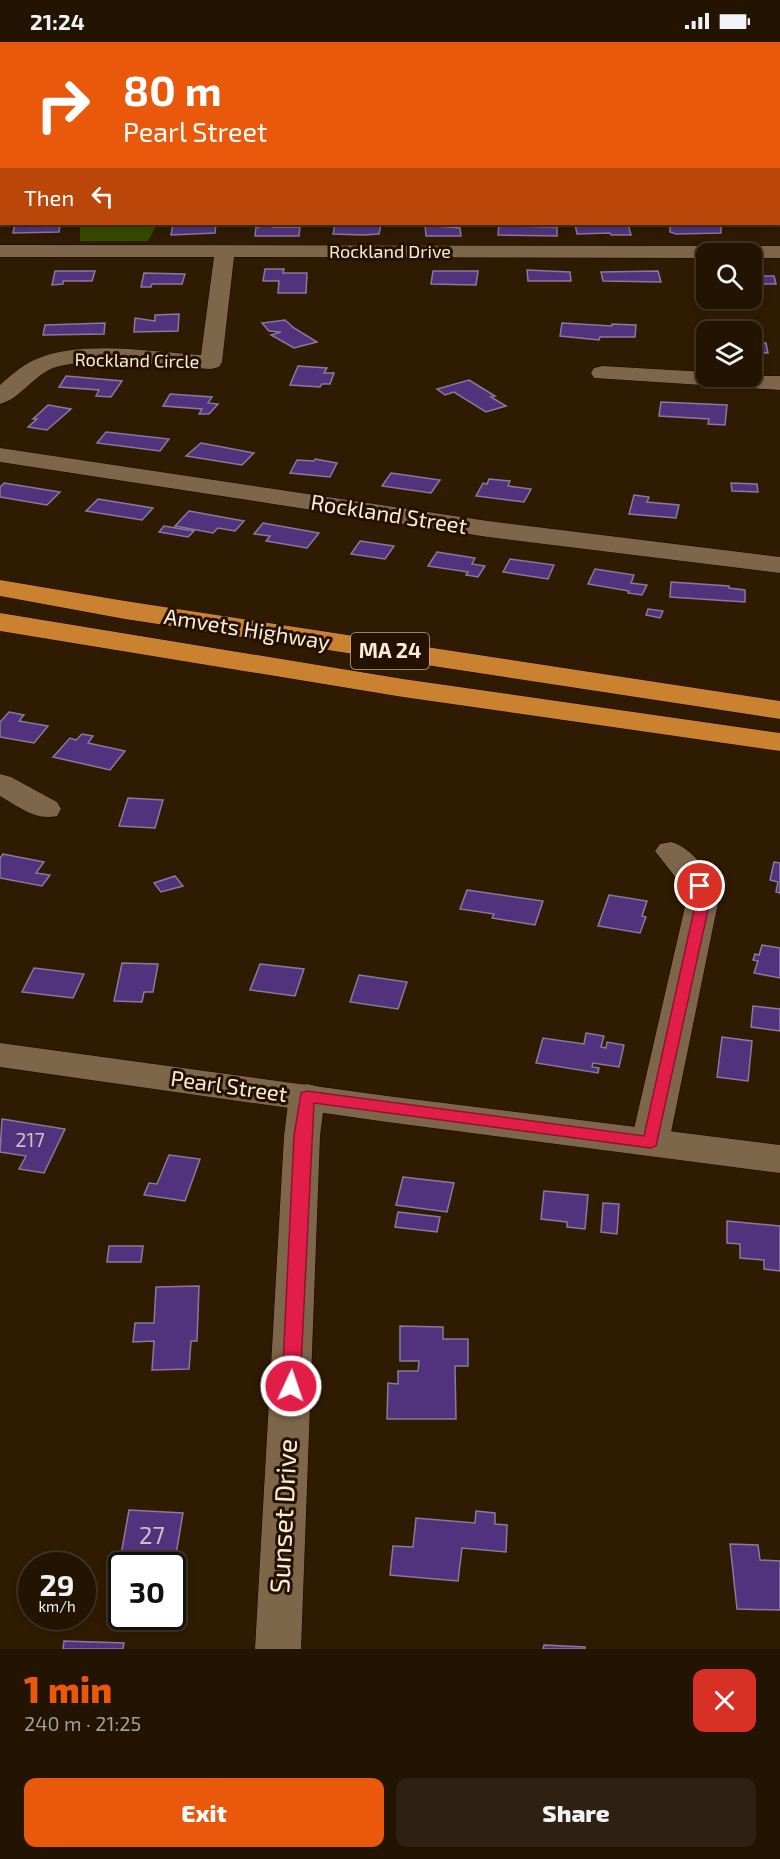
<!DOCTYPE html>
<meta charset="utf-8">
<style>
body{margin:0;font-family:"Exo 2",sans-serif;background:#2f2111;color:#f1f3f6;height:100vh;display:flex;flex-direction:column;font-size:22px;white-space:nowrap}
*{box-sizing:border-box;margin:0}
p{font-size:20px;color:#a39e99}
.icon{flex:none;width:33px;height:33px;fill:none;stroke:currentColor;stroke-width:2;stroke-linecap:round;stroke-linejoin:round}
.map{position:relative;height:1607px;overflow:hidden}
.sheet{display:flex;flex-direction:column;background:#231402;flex:1}
.sheet>*{flex:none}
.top-card{position:absolute;left:0px;top:0px;width:780px;height:183px;box-shadow:0 3px 9px #0003,0 0 0 2px #403324;background:#ea580c;color:#fff;overflow:hidden}
.fabs{position:absolute;left:696px;top:201px;display:grid;gap:12px}
.fabs a{display:grid;place-items:center;width:66px;height:66px;border-radius:12px;background:#231402;box-shadow:0 3px 9px #0003,0 0 0 2px #403324;font-size:30px}
.speed{position:absolute;left:18px;top:1510px;display:flex;gap:12px;font-size:30px;font-weight:700;text-align:center}
.speed>*{display:grid;place-content:center;width:78px;height:78px;border-radius:50%;background:#231402;box-shadow:0 3px 9px #0003,0 0 0 2px #403324;line-height:1}
.speed small{font-size:15px;font-weight:400}
.speed .limit{border:3px solid #111;border-radius:9px;background:#fff;color:#111}
.pin{position:absolute;display:grid;place-items:center;width:51px;height:51px;color:#fff;margin:-26px;border:3px solid #fff;border-radius:50%;box-shadow:0 2px 6px #0007}
.me{position:absolute;width:66px;margin:-33px;rotate:3deg;stroke-linejoin:round;filter:drop-shadow(0 0 4px #0008)}
.turn{display:flex;align-items:center;gap:21px;height:126px;padding:0 24px;font-size:27px}
.turn .icon{width:78px;height:78px;stroke-width:2.5}
.turn b{display:block;font-size:42px;line-height:51px}
.then{display:flex;align-items:center;height:57px;padding:0 24px;background:#0003;gap:12px;font-size:22px}
.round{display:grid;place-items:center;flex:none;width:63px;height:63px;border-radius:12px;background:#2f2111}
.overview{display:flex;align-items:center;justify-content:space-between;height:102px;padding:0 24px}
h1{font-size:36px;font-weight:800;line-height:45px;color:#ea580c}
.primary-button{display:flex;gap:12px;margin-top:auto;padding:12px 24px}
.primary-button a{flex:1;height:69px;border-radius:12px;background:#ea580c;color:#fff;font-size:24px;font-weight:800;line-height:69px;text-align:center}
.primary-button a+a{background:#2f2111;color:#f1f3f6}
.status{display:flex;justify-content:space-between;align-items:center;height:42px;padding:0 30px;background:#231402;direction:ltr}
.status svg{height:16px;fill:currentColor}
.map>svg:first-child{display:block}
.green{fill:#364b00}
.building{fill:#53327d;stroke:#867b9b;stroke-width:1.5}
.lines{fill:none;stroke-linecap:round;stroke-linejoin:round}
.minor-casing{stroke:#160500;stroke-width:1}
.tertiary-casing{stroke:#160500;stroke-width:1}
.motorway-casing{stroke:#160500;stroke-width:1}
.minor{fill:#7e664b;fill-rule:evenodd}
.tertiary{fill:#7e664b;fill-rule:evenodd}
.motorway{fill:#ca8130;fill-rule:evenodd}
.route{fill:#e11d48;stroke:#92132f;stroke-width:1.5}
.labels{text-anchor:middle;stroke-width:6;stroke-linejoin:round;paint-order:stroke}
.far-street-label{font-size:18px;fill:#faecdd;stroke:#251100}
.number-label{font-size:20px;fill:#d0bec5}
.shield{fill:#251100;stroke:#baaa9b;stroke-width:1.5}
.shield-label{font-size:21px;font-weight:bold;fill:#faecdd}
.street-label{font-size:22px;fill:#faecdd;stroke:#251100}
.near-number-label{font-size:24px;fill:#d0bec5}
.near-street-label{font-size:27px;fill:#faecdd;stroke:#251100}
</style>
<div class="status"><b>21:24</b><svg viewBox="0 0 49 12"><path d="M0 12V9h3v3zM5 12V6h3v6zM10 12V3h3v9zM15 12V0h3v12zM26 1h20v11H26zM47 4h2v5h-2z"/></svg></div>
<div class="map">
<svg width="780" height="1607" viewBox="0 0 780 1607">
<rect width="100%" height="100%" fill="#2f1b02"/>
<g class="green">
<polygon points="132,0 780,0 780,27 778,2 131,1"/>
<polygon points="80,182 157,182 148,199 80,199"/>
</g>
<g class="building">
<polygon points="15,182 60,182 59,190 13,191"/>
<polygon points="173,182 216,182 215,191 171,193"/>
<polygon points="260,182 274,182 273,185 300,185 299,194 255,194 256,185 259,185"/>
<polygon points="335,182 366,183 381,182 379,192 363,193 333,192"/>
<polygon points="499,182 512,182 512,184 557,185 557,194 498,193"/>
<polygon points="575,182 628,182 631,193 611,193 610,191 577,192"/>
<polygon points="670,182 721,182 721,191 676,192 670,190"/>
<polygon points="425,183 460,186 461,194 426,194"/>
<polygon points="265,227 284,227 283,231 307,231 306,251 278,251 279,239 263,239"/>
<polygon points="527,228 570,230 571,239 528,239"/>
<polygon points="55,229 95,229 92,239 63,239 63,242 52,243"/>
<polygon points="433,229 478,229 476,243 431,242"/>
<polygon points="658,229 661,240 603,239 601,230"/>
<polygon points="144,231 185,232 182,242 152,242 151,245 141,245"/>
<polygon points="752,234 774,234 776,242 752,242"/>
<polygon points="179,272 178,289 134,290 135,276 155,279 155,273"/>
<polygon points="285,278 294,286 317,300 294,306 271,293 281,290 269,289 262,281"/>
<polygon points="105,281 104,292 43,293 45,283"/>
<polygon points="562,281 612,284 612,282 636,283 635,295 600,295 599,298 560,294"/>
<polygon points="719,285 741,286 741,288 749,290 709,290 708,287 719,288"/>
<polygon points="752,292 757,292 759,301 766,301 768,311 752,310"/>
<polygon points="298,324 327,326 324,331 334,331 330,342 322,342 320,345 290,343"/>
<polygon points="66,334 122,339 111,355 96,354 99,348 59,345"/>
<polygon points="469,338 495,354 491,355 506,364 486,370 454,350 445,353 437,347"/>
<polygon points="170,352 212,355 208,361 218,362 209,372 199,372 202,367 163,364"/>
<polygon points="661,360 727,363 725,383 708,382 709,377 659,374"/>
<polygon points="48,363 71,367 47,388 28,385 37,377 33,377"/>
<polygon points="106,390 169,397 160,409 97,401"/>
<polygon points="201,401 254,411 242,423 186,414"/>
<polygon points="315,417 337,421 330,435 290,431 297,418 314,419"/>
<polygon points="391,431 440,438 431,451 382,444"/>
<polygon points="489,437 510,439 508,444 531,447 524,460 476,454 483,441 487,442"/>
<polygon points="4,441 60,450 47,463 0,455 0,445"/>
<polygon points="731,441 757,442 758,450 732,449"/>
<polygon points="634,453 649,455 647,460 679,463 676,476 629,472"/>
<polygon points="98,457 153,466 142,478 86,469"/>
<polygon points="189,469 244,479 235,489 218,486 213,491 175,484"/>
<polygon points="263,481 319,491 307,506 266,499 270,494 254,492"/>
<polygon points="164,484 194,489 188,495 159,490"/>
<polygon points="360,499 394,504 385,517 351,512"/>
<polygon points="437,510 475,516 472,522 485,524 478,535 466,533 468,530 428,524"/>
<polygon points="510,517 554,523 548,537 503,530"/>
<polygon points="595,527 634,533 631,541 647,543 642,553 628,551 629,549 588,542"/>
<polygon points="671,540 729,544 729,546 745,548 745,560 670,555"/>
<polygon points="648,567 663,569 660,576 646,573"/>
<polygon points="9,670 24,673 19,679 48,684 34,701 0,695 0,680"/>
<polygon points="82,692 93,694 88,701 125,709 110,728 53,715 70,696 76,698"/>
<polygon points="128,756 163,758 155,786 119,784"/>
<polygon points="3,812 44,820 36,831 50,833 42,844 0,836 0,816"/>
<polygon points="774,820 780,821 780,851 776,850 778,840 770,838"/>
<polygon points="175,834 183,844 161,850 154,841"/>
<polygon points="467,848 543,859 535,883 492,876 494,872 460,867"/>
<polygon points="609,853 647,859 642,874 646,875 640,891 598,884"/>
<polygon points="762,903 780,906 780,936 754,931 758,919 753,918 755,912 759,913"/>
<polygon points="122,921 158,922 153,950 144,950 142,960 114,959"/>
<polygon points="260,922 304,927 295,954 250,948"/>
<polygon points="34,926 84,932 73,956 22,950"/>
<polygon points="359,933 407,940 398,967 350,960"/>
<polygon points="753,964 780,967 780,989 751,985"/>
<polygon points="586,991 604,994 601,1005 606,1006 607,1000 624,1003 619,1025 593,1021 592,1025 599,1026 598,1031 536,1021 543,996 584,1002"/>
<polygon points="722,995 752,999 748,1039 717,1035"/>
<polygon points="2,1077 65,1087 44,1131 19,1127 26,1114 0,1110"/>
<polygon points="169,1113 200,1117 185,1159 144,1153 149,1141 157,1142"/>
<polygon points="403,1135 454,1141 447,1170 396,1163"/>
<polygon points="544,1149 588,1153 585,1187 567,1185 567,1180 541,1177"/>
<polygon points="603,1161 619,1162 617,1192 601,1190"/>
<polygon points="398,1170 440,1175 437,1190 395,1185"/>
<polygon points="727,1179 780,1184 780,1229 764,1227 764,1218 740,1216 740,1202 727,1201"/>
<polygon points="109,1204 143,1204 141,1220 107,1220"/>
<polygon points="199,1244 197,1299 191,1299 189,1327 152,1328 154,1299 133,1300 135,1281 154,1281 156,1245"/>
<polygon points="400,1284 443,1285 443,1297 468,1297 468,1324 455,1324 456,1377 387,1377 388,1341 398,1342 398,1329 418,1329 419,1319 400,1319"/>
<polygon points="129,1468 183,1471 172,1536 172,1524 131,1524 132,1518 120,1518"/>
<polygon points="476,1469 495,1471 495,1482 507,1483 506,1510 462,1506 458,1539 390,1533 393,1504 413,1505 416,1476 475,1481"/>
<polygon points="730,1502 758,1503 760,1518 780,1519 780,1568 737,1567"/>
<polygon points="64,1599 124,1601 123,1607 63,1607"/>
<polygon points="544,1603 585,1605 585,1607 543,1607"/>
</g>
<g class="lines">
<defs>
<g id="minor">
<polygon points="18,0 34,0 17,2"/>
<polygon points="0,46 2,46 0,60"/>
<rect x="778" y="86" width="2" height="10"/>
<path d="M0 203 780 204V216H752V212H706V216L234 215 222 320 219 325 211 327C170 325 91 313 53 326 33 334 20 357 0 362V343C10 334 21 324 34 318 81 297 150 310 201 313L214 215H0Z"/>
<polygon points="602,324 706,330 706,334 780,334 780,348 594,336 591,331 594,326"/>
<polygon points="0,406 488,479 780,515 780,531 488,495 0,420"/>
<path d="M0 732 11 735 57 760 61 767 57 774C35 779 18 764 0 754Z"/>
<path d="M671 800C692 805 714 835 719 856L669 1100 663 1109 650 1113 637 1109 631 1100 687 856 684 846 655 809 660 802Z"/>
<polygon points="307,1042 320,1045 325,1054 320,1094 301,1607 255,1607 284,1094 289,1054 294,1045"/>
</g>
<polygon id="tertiary" points="0,1001 387,1054 780,1103 780,1131 387,1080 0,1025"/>
<g id="motorway">
<polygon points="0,538 125,559 780,659 780,677 125,577 0,554"/>
<polygon points="0,571 403,637 780,691 780,709 403,655 0,589"/>
</g>
</defs>
<use href="#minor" class="minor-casing"/>
<use href="#tertiary" class="tertiary-casing"/>
<use href="#motorway" class="motorway-casing"/>
<use href="#minor" class="minor"/>
<use href="#tertiary" class="tertiary"/>
<use href="#motorway" class="motorway"/>
</g>
<polygon class="route" points="700,840 707,844 710,859 656,1104 650,1106 314,1061 300,1344 297,1349 291,1351 284,1349 282,1344 294,1094 301,1051 307,1049 644,1094 696,859 693,844"/>
<g class="labels">
<g class="far-street-label">
<text x="390" y="216">Rockland Drive</text>
<text transform="translate(137 319) rotate(1)" y="6">Rockland Circle</text>
</g>
<g class="number-label">
<text x="30" y="1105">217</text>
</g>
<rect class="shield" x="351" y="591" width="78" height="36" rx="4.5"/>
<g class="shield-label">
<text x="390" y="616">MA 24</text>
</g>
<g class="street-label">
<text transform="translate(389 472) rotate(9)" y="8">Rockland Street</text>
<text transform="translate(247 587) rotate(9)" y="8">Amvets Highway</text>
<text transform="translate(229 1044) rotate(8)" y="8">Pearl Street</text>
</g>
<g class="near-number-label">
<text x="152" y="1502">27</text>
</g>
<g class="near-street-label">
<text transform="translate(284 1474) rotate(-87)" y="9">Sunset Drive</text>
</g>
</g>
</svg>
<div class="fabs">
<a><svg class="icon" aria-label="search" viewBox="0 0 24 24"><circle cx="10" cy="10" r="6"/><path d="M15 15l6 6"/></svg></a>
<a><svg class="icon" aria-label="layers" viewBox="0 0 24 24"><path d="M12 4l9 5-9 5-9-5zM3 14l9 5 9-5"/></svg></a>
</div>
<div class="speed"><div>29<small>km/h</small></div><div class="limit">30</div></div>
<div class="pin" style="left:700px;top:844px;background:#d93025"><svg class="icon" aria-label="arrive" viewBox="0 0 24 24"><path d="M6 21V4h12l-3 4 3 4H6"/></svg></div>
<svg class="me" style="left:291px;top:1344px" viewBox="-20 -20 40 40"><circle r="17" fill="#e11d48" stroke="#fff" stroke-width="3"/><path d="M0-11L8 9 0 5-8 9z" fill="#fff"/></svg>
<div class="top-card">
<div class="turn"><svg class="icon" aria-label="right" viewBox="0 0 24 24"><path d="M7 20v-9h11M14 6l5 5-5 5"/></svg><div><b>80 m</b>Pearl Street</div></div>
<div class="then">Then<svg class="icon" aria-label="left" viewBox="0 0 24 24"><path d="M17 20v-9H6M10 6l-5 5 5 5"/></svg></div>
</div>
</div>
<section class="sheet">
<div class="overview"><div><h1>1 min</h1><p>240 m · 21:25</p></div><a class="round" style="background:#d93025;color:#fff"><svg class="icon" aria-label="close" viewBox="0 0 24 24"><path d="M6 6l12 12M18 6L6 18"/></svg></a></div>
<div class="primary-button"><a>Exit</a><a>Share</a></div>
</section>
